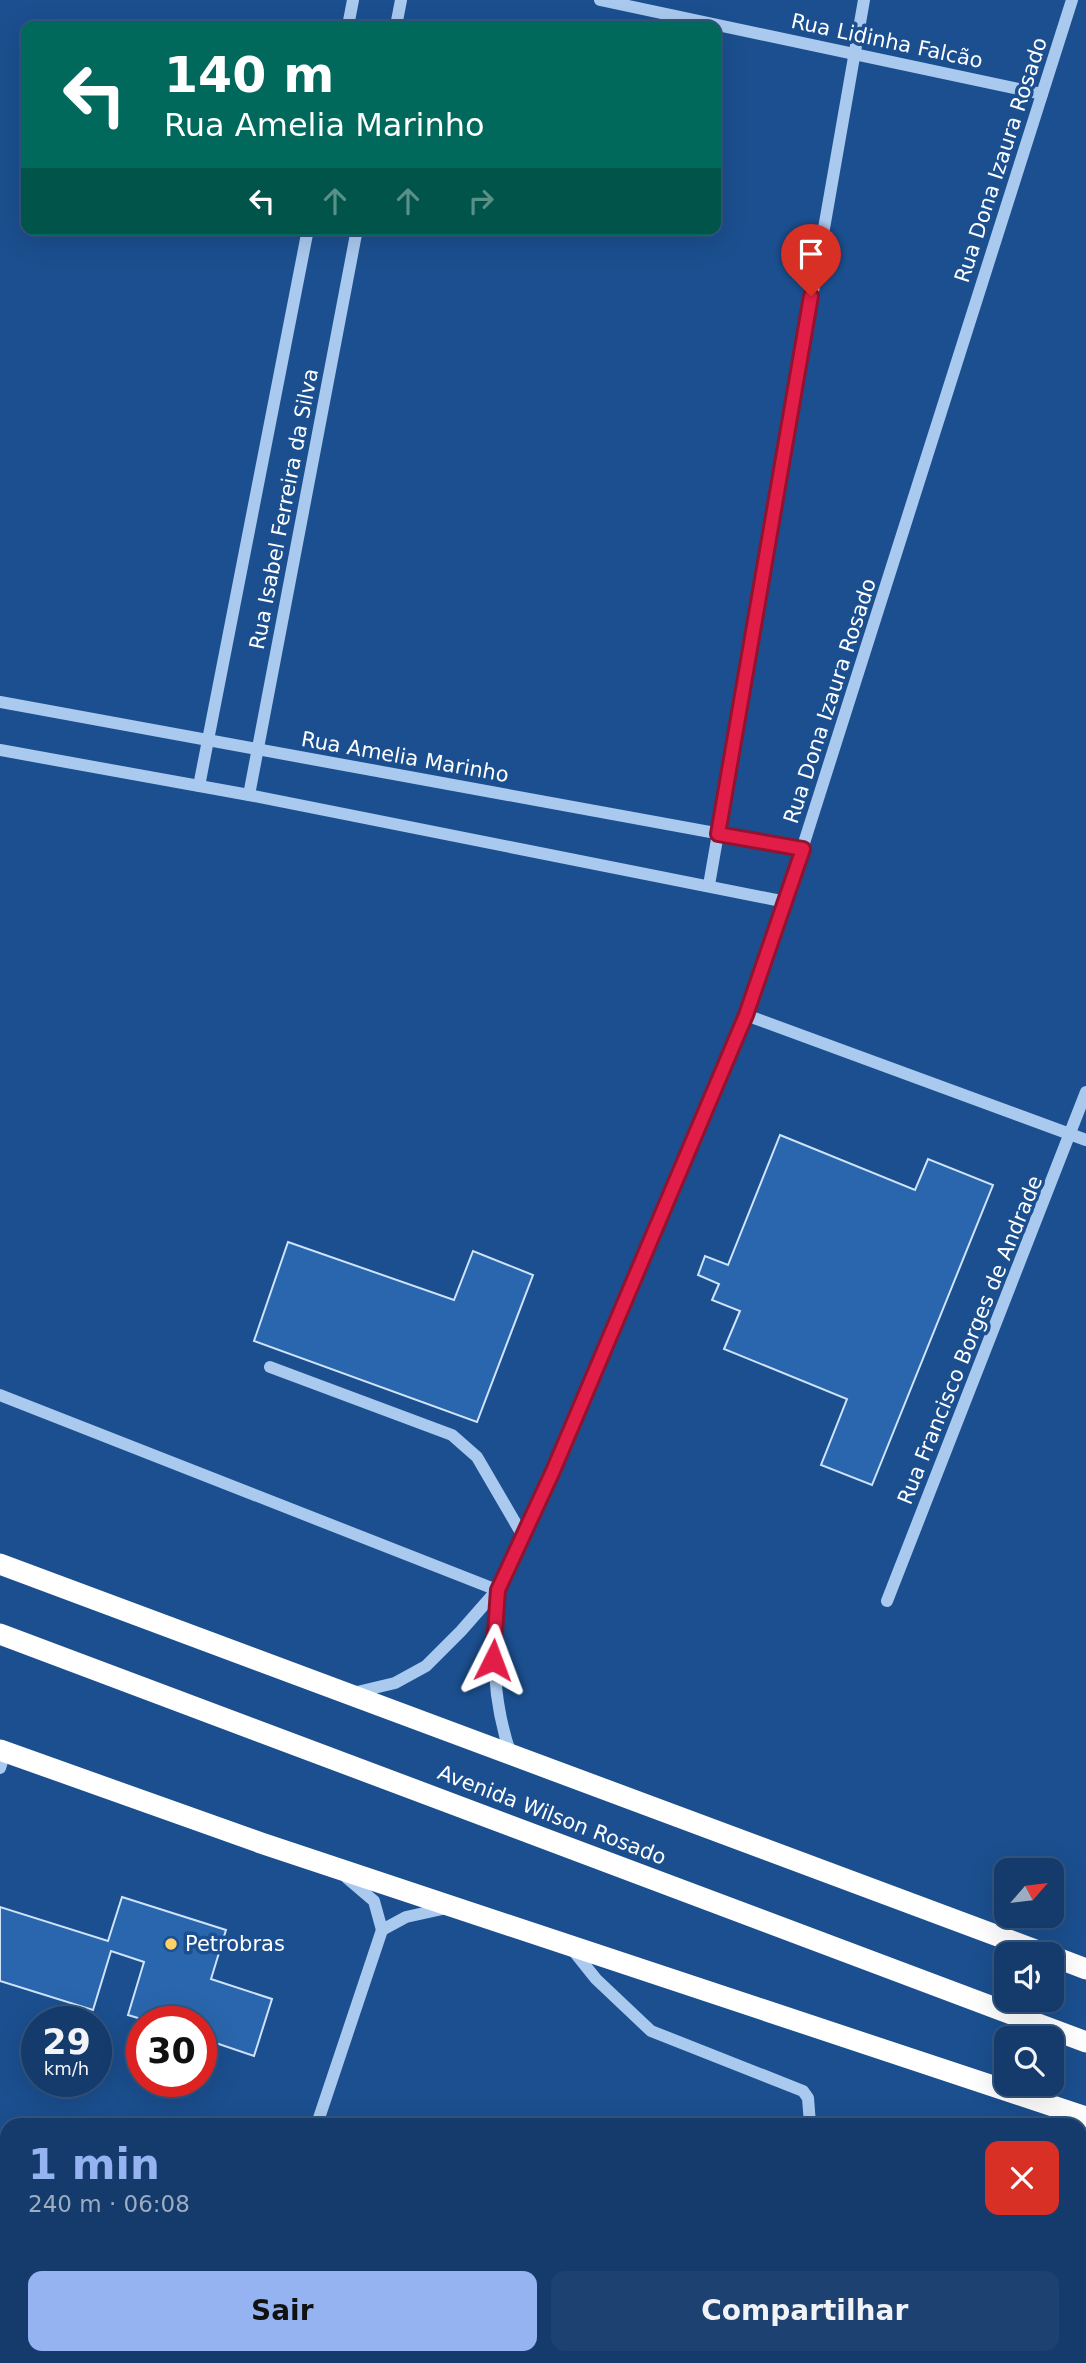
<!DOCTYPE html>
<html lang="pt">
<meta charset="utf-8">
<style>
body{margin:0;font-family:"DejaVu Sans",sans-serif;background:#1d4271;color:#f1f3f6;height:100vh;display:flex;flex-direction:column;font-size:26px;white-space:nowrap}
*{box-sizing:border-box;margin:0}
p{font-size:23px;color:#9dadc1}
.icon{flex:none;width:38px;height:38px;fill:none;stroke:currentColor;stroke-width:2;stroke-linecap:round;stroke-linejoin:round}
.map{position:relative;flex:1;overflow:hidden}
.details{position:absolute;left:0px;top:2118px;width:1087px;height:247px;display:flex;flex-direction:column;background:#143b6b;border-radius:21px 21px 0 0;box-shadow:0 7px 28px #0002,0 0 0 2px #33557e}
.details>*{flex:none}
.guide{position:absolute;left:21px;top:21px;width:700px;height:214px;border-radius:14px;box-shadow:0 7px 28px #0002,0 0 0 2px #33557e;background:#00695c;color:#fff;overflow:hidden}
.needle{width:46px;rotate:62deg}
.controls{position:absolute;left:994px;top:1858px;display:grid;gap:14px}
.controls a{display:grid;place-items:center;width:70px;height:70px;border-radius:14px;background:#143b6b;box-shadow:0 7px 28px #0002,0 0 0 2px #33557e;font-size:35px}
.speed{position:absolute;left:21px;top:2006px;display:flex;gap:14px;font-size:35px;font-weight:700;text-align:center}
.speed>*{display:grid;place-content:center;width:91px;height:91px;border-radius:50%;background:#143b6b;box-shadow:0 7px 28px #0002,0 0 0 2px #33557e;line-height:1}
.speed small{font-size:18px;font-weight:400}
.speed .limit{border:10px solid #d22;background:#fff;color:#111}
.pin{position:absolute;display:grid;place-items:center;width:60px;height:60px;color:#fff;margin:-72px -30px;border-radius:50% 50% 50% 0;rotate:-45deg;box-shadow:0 0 7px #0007}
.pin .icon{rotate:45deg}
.me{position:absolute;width:77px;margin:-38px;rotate:3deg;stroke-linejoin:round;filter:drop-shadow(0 0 5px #0008)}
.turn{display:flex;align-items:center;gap:24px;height:147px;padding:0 28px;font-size:32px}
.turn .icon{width:91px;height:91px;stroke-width:2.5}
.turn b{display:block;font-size:49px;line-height:60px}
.lanes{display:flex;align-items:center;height:66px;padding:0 28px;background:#0003;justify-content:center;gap:35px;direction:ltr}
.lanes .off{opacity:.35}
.round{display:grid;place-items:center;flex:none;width:74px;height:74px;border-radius:14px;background:#1d4271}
.overview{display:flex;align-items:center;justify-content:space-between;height:119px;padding:0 28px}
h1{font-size:42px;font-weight:600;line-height:52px;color:#95b2f1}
.button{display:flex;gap:14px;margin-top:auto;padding:14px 28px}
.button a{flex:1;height:80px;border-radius:14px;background:#95b2f1;color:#111;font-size:28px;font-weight:600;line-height:80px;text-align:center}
.button a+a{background:#1d4271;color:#f1f3f6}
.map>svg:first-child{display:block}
.building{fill:#2a66ad;stroke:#cfe3fa;stroke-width:2}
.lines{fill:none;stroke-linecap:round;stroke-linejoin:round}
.minor{stroke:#a9c9ee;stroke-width:12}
.highway{stroke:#fff;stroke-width:21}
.route-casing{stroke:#92132f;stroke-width:18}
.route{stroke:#e11d48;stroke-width:12}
.poi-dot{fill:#ffd166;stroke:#1b4f8f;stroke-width:2.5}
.labels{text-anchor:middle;stroke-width:7;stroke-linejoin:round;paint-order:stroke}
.street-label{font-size:21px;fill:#fff;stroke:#1b4f8f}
.poi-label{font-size:21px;fill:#fff;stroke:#1b4f8f;text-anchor:start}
</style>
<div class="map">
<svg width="1086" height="2363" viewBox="0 0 1086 2363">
<rect width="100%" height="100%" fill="#1b4f8f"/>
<g class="building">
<polygon points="780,1135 915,1190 928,1159 993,1185 872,1485 821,1465 847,1399 724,1349 740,1311 712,1300 719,1284 698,1275 705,1256 728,1265"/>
<polygon points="288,1242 454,1300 473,1251 533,1275 477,1422 254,1341"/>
<polygon points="122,1897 226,1930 211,1979 272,1999 254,2056 201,2038 201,2021 148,2021 128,2015 144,1962 111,1951 93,2010 0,1981 0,1907 108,1941"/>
<polygon points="647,2357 848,2357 863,2363 645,2363"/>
</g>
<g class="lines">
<g class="minor">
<polyline points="600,0 1042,94"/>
<polyline points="348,26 353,0"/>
<polyline points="396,26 401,0"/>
<polyline points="0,702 803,849"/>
<polyline points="0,750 249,795 786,902"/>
<polyline points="199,786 308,229"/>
<polyline points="249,795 357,229"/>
<polyline points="709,885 864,0"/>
<polyline points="746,1015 1086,1140"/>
<polyline points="270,1367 452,1435 477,1457 523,1536"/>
<polyline points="0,1395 497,1590"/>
<path d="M497 1590C493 1650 491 1697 511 1755"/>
<polyline points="887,1601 1086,1092"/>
<polyline points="353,1693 395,1683 426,1666 461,1631 497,1590 542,1496 762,975 1072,0"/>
<polyline points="0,1768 5,1752"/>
<polyline points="347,1878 374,1901 382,1930"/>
<polyline points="382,1930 406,1917 447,1908"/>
<polyline points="572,1949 596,1979 651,2031 803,2091 808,2098 810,2124"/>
<polyline points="317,2124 382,1930"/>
<polyline points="1080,2181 1086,2179"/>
<polyline points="239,2363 241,2357"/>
</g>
<g class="highway">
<polyline points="0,1564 1049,1955"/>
<polyline points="0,1634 1086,2042"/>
<polyline points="0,1750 261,1843 1086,2117"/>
<polyline points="1052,1956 1086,1969"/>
</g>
</g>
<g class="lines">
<defs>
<polyline id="route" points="493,1660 498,1590 553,1471 746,1015 803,849 718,834 811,296"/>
</defs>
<use href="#route" class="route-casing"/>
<use href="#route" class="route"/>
</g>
<circle class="poi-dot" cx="171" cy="1944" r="7"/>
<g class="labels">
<g class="street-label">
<text transform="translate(887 41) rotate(12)" y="7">Rua Lidinha Falcão</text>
<text transform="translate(1001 160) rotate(-72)" y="7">Rua Dona Izaura Rosado</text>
<text transform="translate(284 509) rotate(-79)" y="7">Rua Isabel Ferreira da Silva</text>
<text transform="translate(830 701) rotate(-72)" y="7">Rua Dona Izaura Rosado</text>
<text transform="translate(405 757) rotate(10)" y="7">Rua Amelia Marinho</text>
<text transform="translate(970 1340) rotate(-68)" y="7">Rua Francisco Borges de Andrade</text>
<text transform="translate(552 1815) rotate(21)" y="7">Avenida Wilson Rosado</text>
</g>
<g class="poi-label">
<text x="185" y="1951">Petrobras</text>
</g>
</g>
</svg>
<div class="controls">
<a><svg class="needle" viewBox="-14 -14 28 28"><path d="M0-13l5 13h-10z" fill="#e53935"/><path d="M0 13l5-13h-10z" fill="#9dadc1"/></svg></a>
<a><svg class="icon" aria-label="sound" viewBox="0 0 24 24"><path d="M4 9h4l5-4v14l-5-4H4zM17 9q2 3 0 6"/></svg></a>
<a><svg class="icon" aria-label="search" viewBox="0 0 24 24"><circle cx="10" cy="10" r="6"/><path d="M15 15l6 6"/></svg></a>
</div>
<div class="speed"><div>29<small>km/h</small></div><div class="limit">30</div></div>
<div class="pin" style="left:811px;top:296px;background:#d93025"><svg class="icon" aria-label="arrive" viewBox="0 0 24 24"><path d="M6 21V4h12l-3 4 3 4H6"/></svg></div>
<svg class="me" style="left:493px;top:1660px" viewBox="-20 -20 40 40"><path d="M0-17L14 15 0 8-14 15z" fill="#e11d48" stroke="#fff" stroke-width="4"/></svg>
<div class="guide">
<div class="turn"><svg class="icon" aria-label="left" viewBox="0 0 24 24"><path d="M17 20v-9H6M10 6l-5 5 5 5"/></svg><div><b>140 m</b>Rua Amelia Marinho</div></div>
<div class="lanes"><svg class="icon" aria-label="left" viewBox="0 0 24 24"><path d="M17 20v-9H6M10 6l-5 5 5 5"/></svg><svg class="icon off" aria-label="ahead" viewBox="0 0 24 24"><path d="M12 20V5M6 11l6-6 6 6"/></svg><svg class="icon off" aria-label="ahead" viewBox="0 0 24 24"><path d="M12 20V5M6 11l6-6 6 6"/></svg><svg class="icon off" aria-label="right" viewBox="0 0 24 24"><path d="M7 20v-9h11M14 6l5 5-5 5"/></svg></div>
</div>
<section class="details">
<div class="overview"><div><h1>1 min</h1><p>240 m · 06:08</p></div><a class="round" style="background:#d93025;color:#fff"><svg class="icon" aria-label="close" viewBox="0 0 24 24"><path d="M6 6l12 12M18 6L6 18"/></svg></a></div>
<div class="button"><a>Sair</a><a>Compartilhar</a></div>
</section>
</div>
